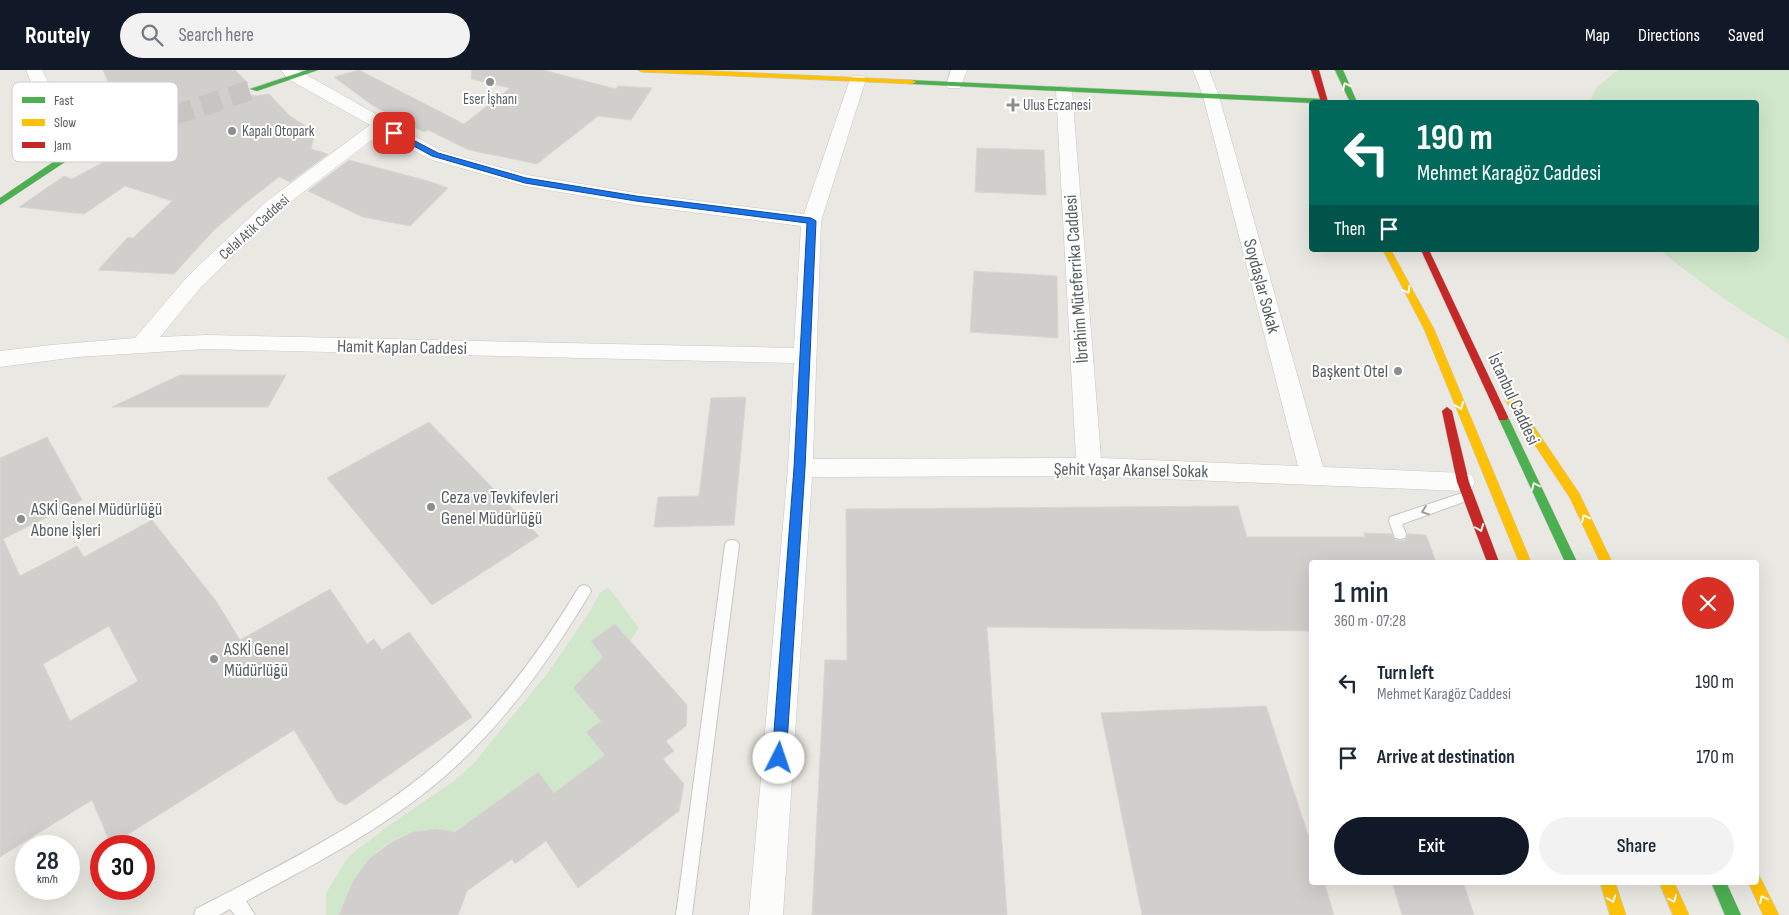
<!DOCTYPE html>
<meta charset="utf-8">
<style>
body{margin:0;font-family:"Sofia Sans Condensed",sans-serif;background:#f2f2f3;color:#1f2937;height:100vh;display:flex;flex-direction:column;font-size:19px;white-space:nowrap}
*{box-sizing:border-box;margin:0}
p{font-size:16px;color:#747a83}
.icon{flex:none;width:28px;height:28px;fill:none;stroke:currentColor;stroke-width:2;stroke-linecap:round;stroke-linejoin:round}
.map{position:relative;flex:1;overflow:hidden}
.side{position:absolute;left:1309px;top:490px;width:450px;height:325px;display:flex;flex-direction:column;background:#fff;border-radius:5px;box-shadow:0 5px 20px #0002}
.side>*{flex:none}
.banner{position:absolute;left:1309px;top:30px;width:450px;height:152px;border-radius:5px;box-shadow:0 5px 20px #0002;background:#00695c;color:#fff;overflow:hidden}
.speed{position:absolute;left:15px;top:765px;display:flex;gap:10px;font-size:25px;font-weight:700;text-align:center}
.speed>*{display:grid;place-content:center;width:65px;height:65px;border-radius:50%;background:#fff;box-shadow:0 5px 20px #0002;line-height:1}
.speed small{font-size:12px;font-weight:400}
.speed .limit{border:8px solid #d22;background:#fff;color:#111}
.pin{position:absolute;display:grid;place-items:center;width:42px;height:42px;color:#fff;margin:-21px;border-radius:10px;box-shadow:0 2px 8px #0006}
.me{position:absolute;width:55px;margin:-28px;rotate:4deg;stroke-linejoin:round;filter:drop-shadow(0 0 4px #0008)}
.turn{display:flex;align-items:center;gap:18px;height:105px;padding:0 25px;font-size:22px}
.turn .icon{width:65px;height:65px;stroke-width:2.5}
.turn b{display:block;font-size:35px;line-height:42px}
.then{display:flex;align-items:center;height:48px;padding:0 25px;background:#0003;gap:10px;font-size:19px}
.round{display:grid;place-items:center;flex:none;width:52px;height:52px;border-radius:26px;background:#f2f2f3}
.summary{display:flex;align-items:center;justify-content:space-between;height:85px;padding:0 25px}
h1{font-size:30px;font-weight:600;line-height:38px}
.cta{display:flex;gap:10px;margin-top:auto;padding:10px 25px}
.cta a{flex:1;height:58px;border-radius:30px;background:#111827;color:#fff;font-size:20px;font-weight:600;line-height:58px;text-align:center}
.cta a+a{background:#f2f2f3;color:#1f2937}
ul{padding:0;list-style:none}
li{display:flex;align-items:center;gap:15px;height:75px;padding:0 25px}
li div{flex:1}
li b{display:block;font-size:19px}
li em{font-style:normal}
header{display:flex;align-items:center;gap:30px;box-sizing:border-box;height:70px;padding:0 25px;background:#111827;color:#fff}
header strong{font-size:24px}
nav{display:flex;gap:28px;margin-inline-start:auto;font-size:18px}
.search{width:350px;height:45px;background:#f2f2f3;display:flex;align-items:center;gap:12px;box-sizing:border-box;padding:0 18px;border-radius:28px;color:#747a83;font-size:19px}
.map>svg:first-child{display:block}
.green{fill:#d1e7cb}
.building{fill:#d1cfcc;stroke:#d9d6d2;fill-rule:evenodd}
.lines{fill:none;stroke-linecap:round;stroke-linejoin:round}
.secondary-tunnel{stroke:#c6c5c2;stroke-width:20;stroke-dasharray:20 10;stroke-linecap:butt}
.lane-casing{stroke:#c7c7c6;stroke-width:2}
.street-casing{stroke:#c7c7c6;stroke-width:1}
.fast-casing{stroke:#c5c6c4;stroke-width:1}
.slow-casing{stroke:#c5c6c4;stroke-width:1}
.jam-casing{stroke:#c5c6c4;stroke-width:1}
.lane{fill:#fcfcfb;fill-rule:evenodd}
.street{fill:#fcfcfb;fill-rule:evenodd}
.fast{fill:#4caf50;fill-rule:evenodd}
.slow{fill:#ffc107;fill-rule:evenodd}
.jam{fill:#c62828;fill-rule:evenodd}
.oneway{stroke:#f6fbf6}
.oneway2{stroke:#9a9d9f}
.route{fill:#1a73e8;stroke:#114b97}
.poi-dot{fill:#8b8e8f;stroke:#fff;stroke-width:2}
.labels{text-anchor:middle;stroke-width:4;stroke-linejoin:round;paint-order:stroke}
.far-poi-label{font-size:15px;fill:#585d62;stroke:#fff;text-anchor:start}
.far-street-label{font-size:15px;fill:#585d62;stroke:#fff}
.street-label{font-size:18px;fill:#585d62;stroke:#fff}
.poi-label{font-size:18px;fill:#585d62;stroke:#fff;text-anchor:start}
.key{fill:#fff;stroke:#cdced0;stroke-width:1}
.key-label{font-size:14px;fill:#585d62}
</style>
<header>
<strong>Routely</strong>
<div class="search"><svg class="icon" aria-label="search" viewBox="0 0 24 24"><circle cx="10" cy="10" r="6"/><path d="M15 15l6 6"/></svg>Search here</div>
<nav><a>Map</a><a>Directions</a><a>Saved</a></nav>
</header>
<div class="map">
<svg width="1789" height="845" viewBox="0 0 1789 845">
<rect width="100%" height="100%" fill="#eae8e2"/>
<g class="green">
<path d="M1618 0H1789V270C1744 243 1701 214 1660 180H1756V32H1590L1596 18Z"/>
<path d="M608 517 639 558 630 571H591L603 587 573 618 601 651 586 662 605 685 554 723 538 702 455 762C424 757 392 764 370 789 362 798 349 832 343 845H326V823L348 787 384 759 454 711 473 694 547 604 589 543 600 523Z"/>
</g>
<g class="building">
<polygon points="103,0 235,0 248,13 243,19 246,24 254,26 269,24 290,46 315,62 311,79 328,84 290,112 279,107 247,132 214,160 174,204 98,200 128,167 133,168 172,131 125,116 84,144 19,137 64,106 72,109 115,86 117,87 154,65 151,61 156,56 154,50 146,47 139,49 121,30 116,30"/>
<polygon points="359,0 464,54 510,18 471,9 472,0 543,0 616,19 618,16 652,18 631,50 598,46 537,94 469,80 428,60 424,62 372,35 334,7"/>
<polygon points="977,78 1044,80 1046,125 975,122"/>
<polygon points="349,90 428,111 448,118 410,156 363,147 308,121"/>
<polygon points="974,201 1057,206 1058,268 970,262"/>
<polygon points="180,305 286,305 268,337 112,337"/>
<polygon points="746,327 734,455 654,457 658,427 699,426 711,328"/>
<polygon points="429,352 539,466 432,535 327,408"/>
<path d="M47 367 82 430 3 469 20 506 77 476 84 487 152 450 216 531 240 570 330 519 367 574 374 569 382 580 409 562 472 647 346 735 337 731 294 660 111 775 92 730 0 787V388ZM109 556 138 611 70 651 43 594Z"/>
<polygon points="1238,436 1247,467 1365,467 1364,463 1392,464 1395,470 1400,471 1405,470 1408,464 1426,465 1436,492 1311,492 1311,561 987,557 1007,845 812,845 825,590 847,590 846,439"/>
<polygon points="615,554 687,635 686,656 666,671 674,681 663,689 684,714 679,741 578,818 546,771 515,794 512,789 467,821 458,845 339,845 353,811 369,789 390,773 413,762 436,759 455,762 538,702 554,723 605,685 586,662 601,651 573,618 603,587 591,571"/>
<polygon points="1266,636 1311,774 1311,812 1324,812 1334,845 1142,845 1101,643"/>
<polygon points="1392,812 1463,812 1474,845 1402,845"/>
</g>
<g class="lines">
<polyline class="secondary-tunnel" points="145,55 254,19"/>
<defs>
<g id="lane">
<polygon points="1468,421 1472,423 1474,426 1472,429 1402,454 1406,464 1405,468 1400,469 1395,468 1389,451 1390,447"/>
<polygon points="732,470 737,471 739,475 692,845 676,845 725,475 727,471"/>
<path d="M584 515 589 517 591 521 589 525C551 588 508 648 454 698 393 754 317 793 246 831L255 845H235L230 839 219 845H194L196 839C280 795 371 752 442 689 497 640 541 580 579 517Z"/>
</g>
<g id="street">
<path d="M26 0H42L57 30 88 57 110 62 113 66 110 70C87 76 57 53 43 35 36 26 31 11 26 0Z"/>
<path d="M281 0H298L441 81 527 105 636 123 804 144 850 9 852 6H864L866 9 821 151 813 389 1076 388 1056 20 1058 17H1070L1072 20 1101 388 1298 396 1203 26 1193 0H1209L1219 26 1323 397 1463 403 1472 405 1475 412 1472 419 1463 421 1089 406 812 407 783 845H749L788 398 794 293 206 279 77 287 0 297V281L51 275 135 268 187 207 267 131 370 55 288 9ZM382 62 429 89 525 116 636 135 801 156 794 278 206 265 160 267 201 217 281 139Z"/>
<polygon points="951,0 967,0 960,18 948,18 946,15"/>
</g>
<g id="fast">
<polygon points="307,0 318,0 257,21 250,19"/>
<polygon points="1335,0 1343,0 1357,32 1350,32"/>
<polygon points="909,10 1324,29 1328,31 1311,33 912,14 909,14"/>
<polygon points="145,53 149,55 148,57 107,68 80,82 0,135 0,128 74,78 101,64"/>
<polygon points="1503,343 1508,347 1577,492 1565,492 1498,347"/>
<polygon points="1711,812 1726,812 1741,845 1725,845"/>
</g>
<g id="slow">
<polygon points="638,0 691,0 912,10 916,12 912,14 642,2"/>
<polygon points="1383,180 1391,180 1434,259 1531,492 1519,492 1424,259"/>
<polygon points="1510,326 1514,327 1579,423 1612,492 1600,492 1570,428 1505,330"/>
<polygon points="1756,805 1760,807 1779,845 1763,845 1748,812 1756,812"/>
<polygon points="1600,812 1615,812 1626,845 1610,845"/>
<polygon points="1659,812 1674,812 1689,845 1673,845"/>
</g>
<g id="jam">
<polygon points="1311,0 1319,0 1328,32 1321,32"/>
<polygon points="1421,180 1429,180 1508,347 1507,350 1499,350 1498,347"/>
<polygon points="1447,337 1452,341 1469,412 1499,492 1487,492 1457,412 1442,341"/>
</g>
</defs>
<use href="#lane" class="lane-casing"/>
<use href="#street" class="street-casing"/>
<use href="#fast" class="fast-casing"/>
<use href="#slow" class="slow-casing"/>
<use href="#jam" class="jam-casing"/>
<use href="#lane" class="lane"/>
<use href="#street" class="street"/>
<use href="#fast" class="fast"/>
<use href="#slow" class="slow"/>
<use href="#jam" class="jam"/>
</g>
<defs><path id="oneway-chevron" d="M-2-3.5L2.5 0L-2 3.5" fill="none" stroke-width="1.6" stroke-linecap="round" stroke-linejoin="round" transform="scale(1.25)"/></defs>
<g class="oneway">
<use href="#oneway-chevron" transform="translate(1346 16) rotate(-115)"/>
<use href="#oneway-chevron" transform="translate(1407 220) rotate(60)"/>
<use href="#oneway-chevron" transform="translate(1460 336) rotate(68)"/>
<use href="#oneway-chevron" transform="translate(1535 416) rotate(-115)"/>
<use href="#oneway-chevron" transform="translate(1585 448) rotate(-115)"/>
<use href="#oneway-chevron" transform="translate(1480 458) rotate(69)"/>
<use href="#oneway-chevron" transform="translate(1612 829) rotate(71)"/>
<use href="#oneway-chevron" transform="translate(1673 829) rotate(66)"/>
<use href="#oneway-chevron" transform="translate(1763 829) rotate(-115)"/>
</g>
<use class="oneway2" href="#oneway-chevron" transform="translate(1425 441) rotate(161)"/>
<polygon class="route" points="394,60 438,83 526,108 636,126 811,148 816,151 805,398 786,688 784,692 779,694 774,692 772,688 794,398 807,153 636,131 525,113 432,86 392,64 390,63"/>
<g class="poi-dot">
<circle cx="490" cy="12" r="5"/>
<path d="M1010.5 27.5h5v5h5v5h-5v5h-5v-5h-5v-5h5z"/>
<circle cx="232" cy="61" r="5"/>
<circle cx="1398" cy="301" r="5"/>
<circle cx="431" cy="437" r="5"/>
<circle cx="21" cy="449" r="5"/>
<circle cx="214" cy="589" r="5"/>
</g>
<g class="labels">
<g class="far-poi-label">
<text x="490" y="34" text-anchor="middle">Eser İşhanı</text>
<text x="1023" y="40">Ulus Eczanesi</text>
<text x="242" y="66">Kapalı Otopark</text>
</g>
<g class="far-street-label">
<text transform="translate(254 157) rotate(-42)" y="5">Celal Atik Caddesi</text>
</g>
<g class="street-label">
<text transform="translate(1076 209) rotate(-94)" y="6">İbrahim Müteferrika Caddesi</text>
<text transform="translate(1262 216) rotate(75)" y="6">Soydaşlar Sokak</text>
<text transform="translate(402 277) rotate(1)" y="6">Hamit Kaplan Caddesi</text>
<text transform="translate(1514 329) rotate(65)" y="6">İstanbul Caddesi</text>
<text transform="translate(1131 400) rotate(1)" y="6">Şehit Yaşar Akansel Sokak</text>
</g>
<g class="poi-label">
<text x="1388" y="307" text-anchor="end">Başkent Otel</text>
<text x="441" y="433">Ceza ve Tevkifevleri<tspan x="441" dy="21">Genel Müdürlüğü</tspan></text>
<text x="31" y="445">ASKİ Genel Müdürlüğü<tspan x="31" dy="21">Abone İşleri</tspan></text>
<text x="224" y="585">ASKİ Genel<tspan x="224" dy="21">Müdürlüğü</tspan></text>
</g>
</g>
<rect x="12" y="12" width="166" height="80" rx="8" class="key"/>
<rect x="22" y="27" width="23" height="6" fill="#4caf50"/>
<rect x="22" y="49" width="23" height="7" fill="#ffc107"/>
<rect x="22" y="72" width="23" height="6" fill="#c62828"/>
<g class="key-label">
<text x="54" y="35">Fast</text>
<text x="54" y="57">Slow</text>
<text x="54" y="80">Jam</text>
</g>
</svg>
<div class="speed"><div>28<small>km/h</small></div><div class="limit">30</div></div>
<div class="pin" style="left:394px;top:63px;background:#d93025"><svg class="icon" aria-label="arrive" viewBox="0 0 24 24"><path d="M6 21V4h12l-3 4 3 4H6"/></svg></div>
<svg class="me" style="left:779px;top:688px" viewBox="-20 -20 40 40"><circle r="19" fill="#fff"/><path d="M0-13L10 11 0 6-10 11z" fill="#1a73e8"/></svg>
<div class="banner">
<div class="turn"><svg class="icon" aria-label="left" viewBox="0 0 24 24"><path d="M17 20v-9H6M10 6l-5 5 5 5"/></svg><div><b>190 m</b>Mehmet Karagöz Caddesi</div></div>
<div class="then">Then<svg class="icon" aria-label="arrive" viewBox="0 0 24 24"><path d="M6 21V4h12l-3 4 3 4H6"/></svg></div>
</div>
<section class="side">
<div class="summary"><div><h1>1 min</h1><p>360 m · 07:28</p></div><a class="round" style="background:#d93025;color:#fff"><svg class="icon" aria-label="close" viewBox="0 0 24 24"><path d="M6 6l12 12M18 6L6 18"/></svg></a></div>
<ul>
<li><svg class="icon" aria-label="left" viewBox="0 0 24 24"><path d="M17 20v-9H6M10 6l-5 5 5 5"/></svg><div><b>Turn left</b><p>Mehmet Karagöz Caddesi</p></div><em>190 m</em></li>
<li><svg class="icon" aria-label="arrive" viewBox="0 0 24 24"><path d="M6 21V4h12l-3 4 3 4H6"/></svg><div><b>Arrive at destination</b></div><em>170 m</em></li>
</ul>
<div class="cta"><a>Exit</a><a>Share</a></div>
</section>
</div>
